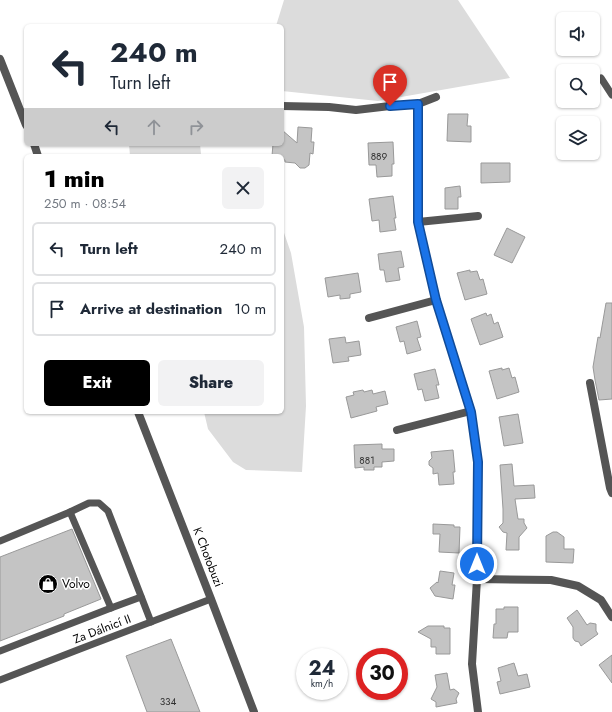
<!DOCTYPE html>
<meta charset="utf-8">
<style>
body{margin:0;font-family:Jost,sans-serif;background:#f2f2f3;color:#1f2937;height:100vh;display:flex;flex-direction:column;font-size:15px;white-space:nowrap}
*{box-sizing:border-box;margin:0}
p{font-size:13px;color:#747a83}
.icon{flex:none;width:22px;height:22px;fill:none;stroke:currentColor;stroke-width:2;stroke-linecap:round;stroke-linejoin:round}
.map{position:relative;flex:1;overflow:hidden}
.panel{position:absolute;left:24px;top:154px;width:260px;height:260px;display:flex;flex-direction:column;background:#fff;border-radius:6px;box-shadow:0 1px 3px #0004}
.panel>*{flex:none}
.top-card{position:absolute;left:24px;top:24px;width:260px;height:122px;border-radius:6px;box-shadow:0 1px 3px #0004;background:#fff;color:#1f2937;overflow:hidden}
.buttons{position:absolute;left:556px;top:12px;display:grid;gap:8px}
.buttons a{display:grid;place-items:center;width:44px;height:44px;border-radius:6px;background:#fff;box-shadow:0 1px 3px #0004;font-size:20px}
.speed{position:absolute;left:296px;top:648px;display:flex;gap:8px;font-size:20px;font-weight:700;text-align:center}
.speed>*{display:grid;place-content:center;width:52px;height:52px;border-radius:50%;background:#fff;box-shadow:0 1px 3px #0004;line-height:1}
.speed small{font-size:10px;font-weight:400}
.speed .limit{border:6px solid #d22;background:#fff;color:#111}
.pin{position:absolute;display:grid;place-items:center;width:34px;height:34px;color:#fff;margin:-41px -17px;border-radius:50% 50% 50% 0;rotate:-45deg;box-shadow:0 0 4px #0007}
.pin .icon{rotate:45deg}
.me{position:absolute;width:44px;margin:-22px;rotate:0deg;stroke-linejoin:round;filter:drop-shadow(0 0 3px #0008)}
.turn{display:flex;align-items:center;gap:14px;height:84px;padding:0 20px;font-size:18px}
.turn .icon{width:52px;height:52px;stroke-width:2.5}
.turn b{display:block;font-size:28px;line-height:34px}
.lanes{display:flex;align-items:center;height:38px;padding:0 20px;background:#0003;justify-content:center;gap:20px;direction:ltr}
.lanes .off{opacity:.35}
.round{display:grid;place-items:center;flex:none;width:42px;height:42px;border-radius:6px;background:#f2f2f3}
.overview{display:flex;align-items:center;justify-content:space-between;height:68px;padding:0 20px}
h1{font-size:24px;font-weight:800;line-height:30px;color:#000}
.cta{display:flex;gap:8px;margin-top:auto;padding:8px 20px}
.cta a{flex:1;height:46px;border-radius:6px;background:#000;color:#fff;font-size:16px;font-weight:800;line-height:46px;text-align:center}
.cta a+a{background:#f2f2f3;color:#1f2937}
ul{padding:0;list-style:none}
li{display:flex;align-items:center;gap:12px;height:54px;margin:0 8px 6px;padding:0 12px;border:2px solid #e0e1e3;border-radius:6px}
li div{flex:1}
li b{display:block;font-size:15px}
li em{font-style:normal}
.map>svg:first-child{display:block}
.green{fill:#dcdcdc}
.building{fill:#c4c4c4;stroke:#999}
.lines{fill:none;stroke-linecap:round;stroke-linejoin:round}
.service{stroke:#555;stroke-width:7}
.minor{stroke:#555;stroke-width:8}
.route-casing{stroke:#114b97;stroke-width:10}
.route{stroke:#1a73e8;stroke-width:7}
.labels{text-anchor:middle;stroke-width:3;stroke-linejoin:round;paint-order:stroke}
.number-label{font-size:10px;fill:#313131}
.street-label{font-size:12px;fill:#000;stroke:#fff}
.poi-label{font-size:12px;fill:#000;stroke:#fff;text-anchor:start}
</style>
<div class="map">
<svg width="612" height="712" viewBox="0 0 612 712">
<rect width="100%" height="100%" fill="#fff"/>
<g class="green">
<polygon points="284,0 458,0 510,78 378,101 282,91 282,26 276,26"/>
<polygon points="129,144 200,144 201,154 170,156 130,156"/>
<polygon points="282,227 291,253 304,327 306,406 302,472 246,470 233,462 208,429 204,412 282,412"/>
</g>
<g class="building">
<polygon points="448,114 468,114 467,126 471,126 471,142 447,141"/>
<polygon points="298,127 312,128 311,142 314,142 313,154 310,153 309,165 305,168 300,168 295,163 285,162 285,160 282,160 282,156 272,156 273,144 282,144 282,130 297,143"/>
<polygon points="393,142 394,164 392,164 392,176 377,177 376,165 369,165 368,143"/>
<polygon points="481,163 510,163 510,182 481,183"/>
<polygon points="460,186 461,197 458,197 458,209 445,209 445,188"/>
<polygon points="393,196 396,218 394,218 396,230 380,232 379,220 372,221 369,199"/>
<polygon points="507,228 525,237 512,263 494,255"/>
<polygon points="401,251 404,267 398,268 400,280 386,282 384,270 380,270 378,254"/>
<polygon points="470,270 470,272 477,271 480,280 483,279 487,294 465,300 457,273"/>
<polygon points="358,273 361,292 350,294 350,298 340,299 340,295 328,297 325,278"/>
<polygon points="606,303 612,303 612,399 599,400 595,380 593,367 598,337 600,338"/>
<polygon points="486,313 487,316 491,314 494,324 498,322 503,337 480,345 471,319"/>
<polygon points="417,321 421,337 417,338 421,350 407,354 404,341 400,342 396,327"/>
<polygon points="345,337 346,343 359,341 361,355 348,357 349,361 333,363 329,339"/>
<polygon points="502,368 502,370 509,368 512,378 515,377 519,392 497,399 489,371"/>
<polygon points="435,369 439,385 436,385 439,398 425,401 422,389 418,390 414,374"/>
<polygon points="363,390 364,392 372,390 373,394 385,391 388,404 376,407 377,411 351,418 346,397 354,395 353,392"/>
<polygon points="518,414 523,443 504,446 499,417"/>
<polygon points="382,444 382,449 394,449 394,461 382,462 382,467 374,467 374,470 364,470 364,467 355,468 354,445"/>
<polygon points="453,450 455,472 453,472 454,484 439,485 438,473 433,474 433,468 429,465 429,461 432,458 431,452"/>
<polygon points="512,464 514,486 534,485 535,498 515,499 518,519 524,519 524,523 527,528 519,537 519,550 506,550 507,533 503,532 499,527 503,523 503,509 500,465"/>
<polygon points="433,524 454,525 454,527 460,527 459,553 439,552 440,534 433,534"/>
<polygon points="72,529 101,599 64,614 64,616 0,641 0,557"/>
<polygon points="553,532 557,532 564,537 564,549 574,549 573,563 546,562 546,536"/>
<polygon points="440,571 454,573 452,585 455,585 453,599 435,596 430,588 437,582 438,583"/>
<polygon points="504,607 518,607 518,632 508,632 507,638 493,638 494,624 496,624 496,609 504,609"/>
<polygon points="577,610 587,625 590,623 596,624 596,631 598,634 581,646 579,642 575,641 573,638 573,627 567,618"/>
<polygon points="428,626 444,626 444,628 450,628 450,654 436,654 436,647 431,647 431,639 418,632"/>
<polygon points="171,639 200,712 147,712 126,656"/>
<polygon points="612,655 612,683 599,665"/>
<polygon points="514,663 518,676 527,674 530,687 500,694 497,682 501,681 498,668"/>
<polygon points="447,673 450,690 454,689 459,693 456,699 457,703 436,707 436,702 431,699 437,687 435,675"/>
</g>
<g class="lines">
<g class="service">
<polyline points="601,78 612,95"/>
<polyline points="70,512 111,608"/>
<polyline points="0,541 70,512 89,503 99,503 108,511 151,622"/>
<polyline points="0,651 111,608 141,597"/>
<polyline points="0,680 80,649 211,599"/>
</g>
<g class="minor">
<polyline points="0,59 26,125"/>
<polyline points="418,104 418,222 436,300 471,411 478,462 477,579 472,664 478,712"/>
<polyline points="282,106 329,107 356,110 390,106 418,104 436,97"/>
<polyline points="34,144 38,156"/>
<polyline points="418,222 478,216"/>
<polyline points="369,318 436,300"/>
<polyline points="590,383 610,488 612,493"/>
<polyline points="138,412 211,599 254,712"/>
<polyline points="397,430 471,411"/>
<polyline points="477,579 551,580 578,586 601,600 612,617"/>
</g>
</g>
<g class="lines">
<defs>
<polyline id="route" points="390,106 418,104 418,222 436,300 471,412 478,462 477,564"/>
</defs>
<use href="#route" class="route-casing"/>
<use href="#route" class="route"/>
</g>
<defs>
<symbol id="shop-disc" viewBox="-11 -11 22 22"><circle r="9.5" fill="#000" stroke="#fff"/><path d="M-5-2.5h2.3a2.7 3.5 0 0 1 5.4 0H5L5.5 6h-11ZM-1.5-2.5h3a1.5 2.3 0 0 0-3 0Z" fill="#fff"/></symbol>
</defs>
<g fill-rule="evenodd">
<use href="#shop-disc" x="37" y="573" width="22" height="22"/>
</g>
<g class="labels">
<g class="number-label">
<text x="379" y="160">889</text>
<text x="367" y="464">881</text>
<text x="168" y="705">334</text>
</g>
<g class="street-label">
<text transform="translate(208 557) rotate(69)" y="4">K Chotobuzi</text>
<text transform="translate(102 629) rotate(-21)" y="4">Za Dálnicí II</text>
</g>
<g class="poi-label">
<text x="62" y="588">Volvo</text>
</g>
</g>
</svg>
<div class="buttons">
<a><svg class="icon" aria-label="sound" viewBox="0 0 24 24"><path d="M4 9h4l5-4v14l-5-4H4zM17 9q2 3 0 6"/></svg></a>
<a><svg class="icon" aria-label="search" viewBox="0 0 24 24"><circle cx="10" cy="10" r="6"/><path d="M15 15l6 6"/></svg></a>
<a><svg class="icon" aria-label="layers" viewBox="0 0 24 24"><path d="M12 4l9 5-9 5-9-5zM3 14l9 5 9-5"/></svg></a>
</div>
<div class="speed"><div>24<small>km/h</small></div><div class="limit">30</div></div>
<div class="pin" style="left:390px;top:106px;background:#d93025"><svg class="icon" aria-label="arrive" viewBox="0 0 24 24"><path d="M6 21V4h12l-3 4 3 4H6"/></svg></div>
<svg class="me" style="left:477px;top:564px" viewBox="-20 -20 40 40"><circle r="17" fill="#1a73e8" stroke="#fff" stroke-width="3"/><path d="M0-11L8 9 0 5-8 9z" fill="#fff"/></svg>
<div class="top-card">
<div class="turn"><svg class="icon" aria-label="left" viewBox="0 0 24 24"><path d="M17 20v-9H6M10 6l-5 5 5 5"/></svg><div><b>240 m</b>Turn left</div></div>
<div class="lanes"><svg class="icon" aria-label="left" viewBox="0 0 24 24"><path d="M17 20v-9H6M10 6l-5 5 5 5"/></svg><svg class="icon off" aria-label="ahead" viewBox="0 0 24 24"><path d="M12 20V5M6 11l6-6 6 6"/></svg><svg class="icon off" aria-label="right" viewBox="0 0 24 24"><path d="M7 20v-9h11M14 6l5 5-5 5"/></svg></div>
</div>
<section class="panel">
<div class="overview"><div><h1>1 min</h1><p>250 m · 08:54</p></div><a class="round"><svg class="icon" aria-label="close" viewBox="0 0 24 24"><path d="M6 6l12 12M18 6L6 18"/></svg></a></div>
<ul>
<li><svg class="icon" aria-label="left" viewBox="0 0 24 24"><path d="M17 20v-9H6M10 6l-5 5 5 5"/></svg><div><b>Turn left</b></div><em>240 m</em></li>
<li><svg class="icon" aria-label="arrive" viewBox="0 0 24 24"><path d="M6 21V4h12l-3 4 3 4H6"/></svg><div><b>Arrive at destination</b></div><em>10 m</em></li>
</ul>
<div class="cta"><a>Exit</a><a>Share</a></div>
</section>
</div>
